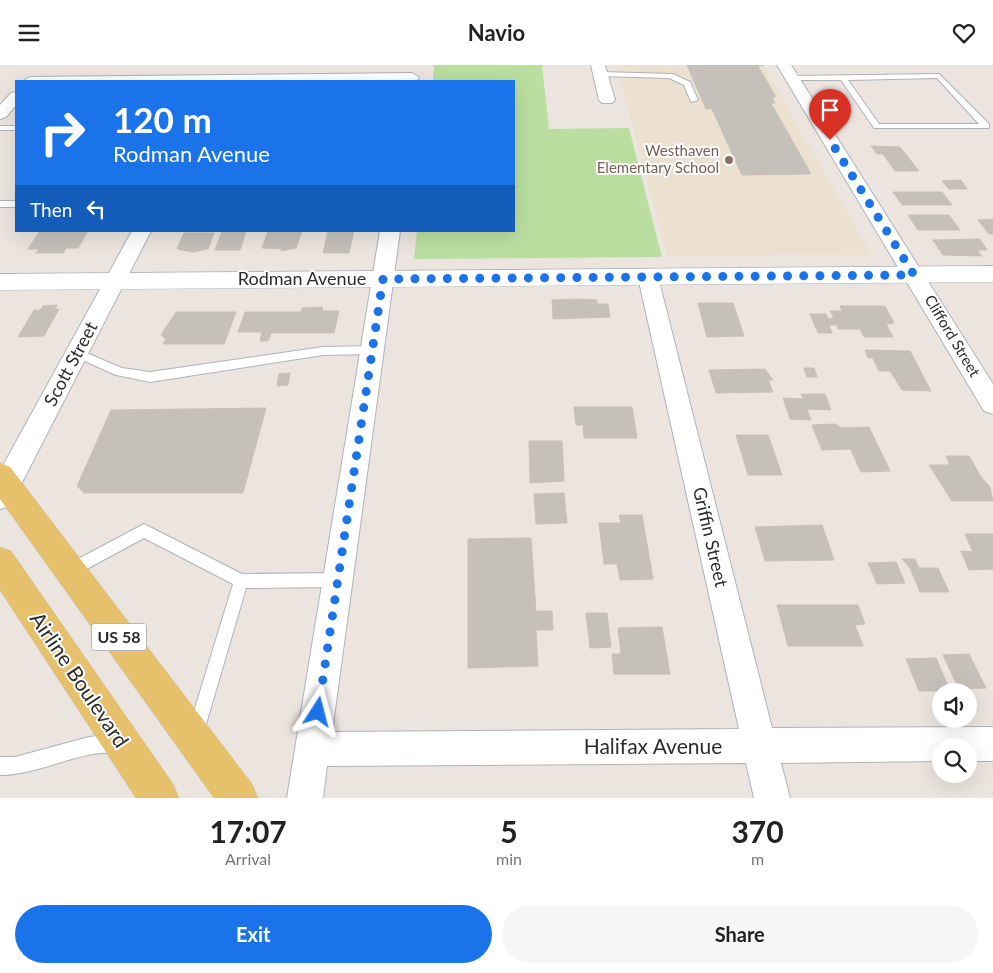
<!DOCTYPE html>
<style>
body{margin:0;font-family:Lato,sans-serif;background:#f6f6f6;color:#222;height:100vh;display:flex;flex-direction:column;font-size:19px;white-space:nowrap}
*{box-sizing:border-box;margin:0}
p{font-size:16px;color:#767676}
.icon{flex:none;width:28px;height:28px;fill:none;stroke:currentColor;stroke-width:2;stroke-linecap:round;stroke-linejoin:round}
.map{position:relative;height:733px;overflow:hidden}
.panel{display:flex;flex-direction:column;background:#fff;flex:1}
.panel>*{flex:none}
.hud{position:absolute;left:15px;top:15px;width:500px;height:152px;border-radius:0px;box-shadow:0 5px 20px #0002;background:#1a73e8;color:#fff;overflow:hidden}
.fabs{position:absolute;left:932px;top:618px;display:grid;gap:10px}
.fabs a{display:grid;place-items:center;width:45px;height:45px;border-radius:50%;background:#fff;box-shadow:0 5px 20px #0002;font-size:25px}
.pin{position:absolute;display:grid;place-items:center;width:42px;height:42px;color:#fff;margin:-51px -21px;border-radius:50% 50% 50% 0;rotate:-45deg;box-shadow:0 0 5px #0007}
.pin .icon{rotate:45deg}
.me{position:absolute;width:55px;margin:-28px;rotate:9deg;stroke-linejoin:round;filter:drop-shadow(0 0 4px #0008)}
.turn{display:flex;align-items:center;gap:18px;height:105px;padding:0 15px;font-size:22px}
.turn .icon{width:65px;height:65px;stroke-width:2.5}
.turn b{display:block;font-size:35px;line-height:42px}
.then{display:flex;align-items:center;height:48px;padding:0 15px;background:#0003;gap:10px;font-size:19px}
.eta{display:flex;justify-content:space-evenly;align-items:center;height:85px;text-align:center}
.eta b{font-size:30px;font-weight:700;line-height:35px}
.button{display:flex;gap:10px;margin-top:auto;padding:10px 15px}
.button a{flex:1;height:58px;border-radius:30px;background:#1a73e8;color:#fff;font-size:20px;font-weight:700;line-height:58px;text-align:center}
.button a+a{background:#f6f6f6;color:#222}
header{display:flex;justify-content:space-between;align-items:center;height:65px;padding:0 15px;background:#fff;font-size:22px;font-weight:700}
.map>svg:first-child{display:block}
.education{fill:#ece1d0}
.green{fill:#badea0}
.building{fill:#c5c0ba;stroke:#c7c1b9}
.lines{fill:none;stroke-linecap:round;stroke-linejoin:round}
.service-casing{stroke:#afb2bb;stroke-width:2}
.minor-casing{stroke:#afb2bb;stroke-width:2}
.tertiary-casing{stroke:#afb2bb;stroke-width:1}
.primary-casing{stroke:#c4c4c4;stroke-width:1}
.service{fill:#fff;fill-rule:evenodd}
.minor{fill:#fff;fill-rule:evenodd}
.tertiary{fill:#fff;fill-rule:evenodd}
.primary{fill:#e6c06a;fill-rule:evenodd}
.route{stroke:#1a73e8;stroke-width:9;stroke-dasharray:0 16.2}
.education-dot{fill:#8d6e63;stroke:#fff;stroke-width:2}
.labels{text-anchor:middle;stroke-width:4;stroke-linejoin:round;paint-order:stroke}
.far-education-label{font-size:15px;fill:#785e54;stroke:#fff;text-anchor:end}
.far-street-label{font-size:15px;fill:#2c2c2c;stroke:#fff}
.shield{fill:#fff;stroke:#6b6b6b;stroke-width:1}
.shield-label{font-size:16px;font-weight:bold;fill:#2c2c2c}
.street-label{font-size:18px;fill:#2c2c2c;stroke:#fff}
.near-street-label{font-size:21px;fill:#2c2c2c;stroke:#fff}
</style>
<header><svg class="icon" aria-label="menu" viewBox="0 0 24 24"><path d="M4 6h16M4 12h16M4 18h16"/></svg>Navio<svg class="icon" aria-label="heart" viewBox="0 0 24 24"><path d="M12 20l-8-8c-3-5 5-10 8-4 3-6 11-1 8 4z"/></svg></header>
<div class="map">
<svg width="993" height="733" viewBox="0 0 993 733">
<rect width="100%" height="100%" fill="#ece5df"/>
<polygon class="education" points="616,0 763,0 872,190 667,191"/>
<polygon class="green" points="434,0 542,0 549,64 629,63 662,192 414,194 417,166 514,166 514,16 433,16"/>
<g class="building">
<polygon points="687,0 764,0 758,1 776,32 772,32 775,38 771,38 811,109 742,110 712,44 706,44"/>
<polygon points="871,81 900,82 919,106 895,106 883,89 877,89"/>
<polygon points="961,115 967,124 949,124 942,116"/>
<polygon points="893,127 942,127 952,140 902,140"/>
<polygon points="908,150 949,150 960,165 918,165"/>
<polygon points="993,154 993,169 989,169 978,155"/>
<polygon points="40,166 88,166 78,183 66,183 63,188 36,188 39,184 28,184"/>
<polygon points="222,166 246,166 240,185 215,185"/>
<polygon points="268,166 279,167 302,166 296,183 281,186 282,184 262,183"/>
<polygon points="328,166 354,166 349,188 323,188"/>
<polygon points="184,168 214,168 208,184 193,187 177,184"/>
<polygon points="980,174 987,185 977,185 982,191 943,190 933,175"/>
<polygon points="580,234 597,235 597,239 608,239 610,252 553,254 552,235"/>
<polygon points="698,238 733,238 744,271 707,272"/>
<polygon points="57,240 55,244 59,244 44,271 18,272 34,245 40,245 43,241"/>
<polygon points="840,241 885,241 894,258 886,259 893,272 864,272 860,264 838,264 837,260 829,260 832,268 818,268 810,249 826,249 828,254 834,253 830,246 842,246"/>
<polygon points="323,242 322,246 339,246 334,268 271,268 268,276 260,276 262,267 238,267 245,247 301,247 302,243"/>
<polygon points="176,247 236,247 224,279 163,279 166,274 161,270"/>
<polygon points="865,285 910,286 931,326 902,325 890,306 879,306 873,293 868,293"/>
<polygon points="804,303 814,303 817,312 807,312"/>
<polygon points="765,304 773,315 768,315 773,327 716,328 709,305"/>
<polygon points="290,308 288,320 277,321 279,309"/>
<polygon points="801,329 825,329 831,345 807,344 811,355 790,354 783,333 803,334"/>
<polygon points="574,342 632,342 637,373 584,373 583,360 576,360"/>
<polygon points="266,343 243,428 84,428 77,421 111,345"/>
<polygon points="835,359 841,363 851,384 822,385 812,360"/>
<polygon points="869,362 890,406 861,407 841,363"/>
<polygon points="736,370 768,370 782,410 748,410"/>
<polygon points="529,376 562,376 564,416 530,418"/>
<polygon points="946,391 969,391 981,412 990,422 993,436 952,436 929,400 950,400"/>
<polygon points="564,428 567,458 536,459 534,429"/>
<polygon points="619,450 642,450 653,514 620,515 617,499 604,499 599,458 621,458"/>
<polygon points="822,460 834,495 765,496 755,462"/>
<polygon points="965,469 993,469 993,504 969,505 961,486 973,487"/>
<polygon points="531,473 536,546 552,546 553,565 536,565 538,601 468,603 468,474"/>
<polygon points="902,494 915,494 919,503 938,503 949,527 920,527 910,503"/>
<polygon points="896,497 905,518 877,519 868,498"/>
<polygon points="777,540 858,540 865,559 855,560 863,581 788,581"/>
<polygon points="586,548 607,548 611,582 590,583"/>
<polygon points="662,562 670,609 614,609 612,589 621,589 618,563"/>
<polygon points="969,589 986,623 959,624 943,590"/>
<polygon points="936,593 950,626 919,626 906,594"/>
</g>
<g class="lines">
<defs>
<g id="service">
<polygon points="601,7 673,9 690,17 698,35 691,37 684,20 669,13 598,11 597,9"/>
<path d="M939 9 989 59V63H874L841 15H792L788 13 792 11ZM937 13 979 59H879L848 15Z"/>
<rect x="0" y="61" width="16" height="4"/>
<rect x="0" y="136" width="16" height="6"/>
<polygon points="373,281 379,285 373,289 323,290 150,317 116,310 73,291 71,288 77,284 122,303 150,307 323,282"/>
<polygon points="144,459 242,509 338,508 343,510 345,515 343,520 338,522 246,523 204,666 202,672 196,674 190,672 188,666 233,519 144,473 70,513 65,511 63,506 65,501"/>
<path d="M117 669 123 672 126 678 123 684C112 689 100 687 88 690 59 696 30 710 0 710V692H15L89 672Z"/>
</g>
<g id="minor">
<polygon points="591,0 605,0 615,35 612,38 602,38 599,35"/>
<polygon points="777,0 791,0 993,319 993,349 984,346"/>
<polygon points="412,8 419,12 417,15 23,16 30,12"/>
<polygon points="16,27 16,40 6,52 0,54 0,40 11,28"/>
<polygon points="132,166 151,166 10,441 0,444 0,406"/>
<polygon points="380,166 400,166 332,667 739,664 638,212 641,207 648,205 655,207 658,212 772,663 993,662 993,696 969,696 969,681 941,681 941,696 781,698 790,733 754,733 746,698 327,701 323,733 287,733"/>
</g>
<polygon id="tertiary" points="993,201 993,217 0,225 0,209"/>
<g id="primary">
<polygon points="0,398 10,402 252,719 258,733 214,733 0,434"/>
<polygon points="0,482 11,486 173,719 179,733 136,733 0,525"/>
</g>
</defs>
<use href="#service" class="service-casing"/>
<use href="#minor" class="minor-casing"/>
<use href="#tertiary" class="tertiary-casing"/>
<use href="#primary" class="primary-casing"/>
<use href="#service" class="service"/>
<use href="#minor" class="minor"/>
<use href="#tertiary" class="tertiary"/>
<use href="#primary" class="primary"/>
</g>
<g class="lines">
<polyline class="route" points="318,647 383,214 914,210 830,75"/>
</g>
<circle class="education-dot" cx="729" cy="95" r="5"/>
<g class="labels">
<g class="far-education-label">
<text x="719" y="91">Westhaven<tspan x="719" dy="17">Elementary School</tspan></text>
</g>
<g class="far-street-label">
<text transform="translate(952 271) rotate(59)" y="5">Clifford Street</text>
</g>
<rect class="shield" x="91.5" y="558.5" width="55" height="27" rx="4"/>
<g class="shield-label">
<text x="119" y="578">US 58</text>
</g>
<g class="street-label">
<text x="302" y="220">Rodman Avenue</text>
<text transform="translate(71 299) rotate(-62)" y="6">Scott Street</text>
<text transform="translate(710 472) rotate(77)" y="6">Griffin Street</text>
</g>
<g class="near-street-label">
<text transform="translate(79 615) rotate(56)" y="7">Airline Boulevard</text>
<text x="653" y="689">Halifax Avenue</text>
</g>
</g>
</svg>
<div class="fabs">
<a><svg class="icon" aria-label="sound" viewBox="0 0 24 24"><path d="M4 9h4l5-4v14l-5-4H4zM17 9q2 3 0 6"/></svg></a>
<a><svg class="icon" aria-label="search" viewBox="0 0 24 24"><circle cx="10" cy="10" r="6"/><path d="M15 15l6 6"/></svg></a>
</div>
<div class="pin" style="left:830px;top:75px;background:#d93025"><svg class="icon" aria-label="arrive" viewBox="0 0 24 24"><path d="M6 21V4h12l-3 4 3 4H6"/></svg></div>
<svg class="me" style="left:318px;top:647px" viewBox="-20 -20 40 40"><path d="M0-17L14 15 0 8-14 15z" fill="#1a73e8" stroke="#fff" stroke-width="4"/></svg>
<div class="hud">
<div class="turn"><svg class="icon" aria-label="right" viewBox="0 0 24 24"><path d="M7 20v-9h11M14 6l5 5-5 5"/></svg><div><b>120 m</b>Rodman Avenue</div></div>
<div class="then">Then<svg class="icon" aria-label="left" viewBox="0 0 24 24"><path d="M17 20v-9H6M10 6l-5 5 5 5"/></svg></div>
</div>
</div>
<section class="panel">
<div class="eta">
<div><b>17:07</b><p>Arrival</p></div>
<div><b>5</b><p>min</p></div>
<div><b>370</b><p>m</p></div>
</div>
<div class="button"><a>Exit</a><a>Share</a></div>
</section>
